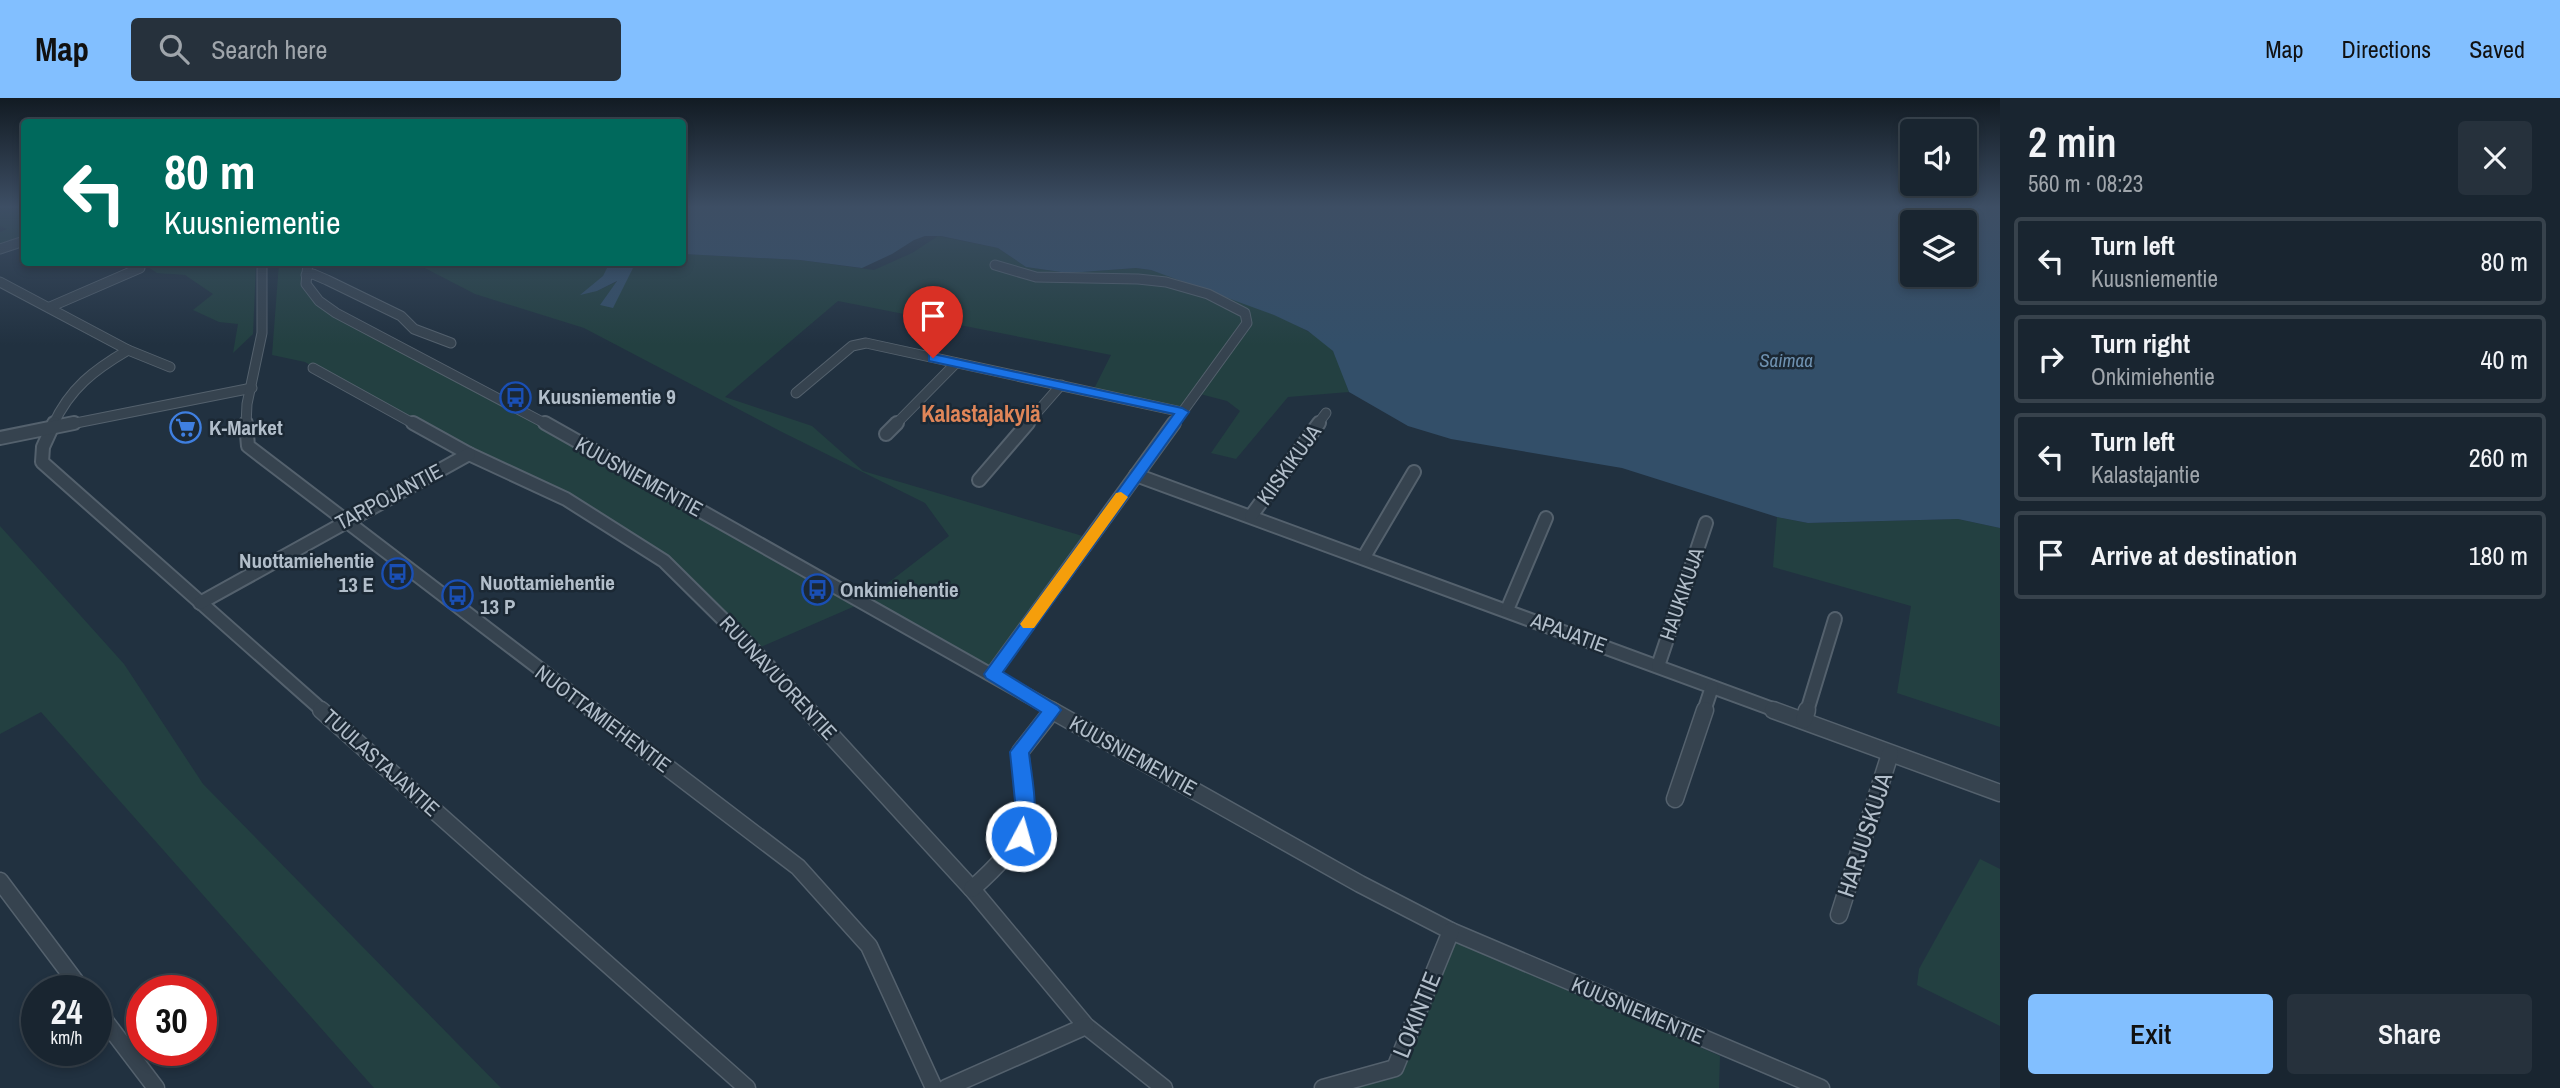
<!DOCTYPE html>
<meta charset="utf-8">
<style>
body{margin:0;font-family:"Archivo Narrow",sans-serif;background:#26313c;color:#f1f3f6;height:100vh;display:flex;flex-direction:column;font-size:26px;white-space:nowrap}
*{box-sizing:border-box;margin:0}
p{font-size:23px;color:#9fa5ab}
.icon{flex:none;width:38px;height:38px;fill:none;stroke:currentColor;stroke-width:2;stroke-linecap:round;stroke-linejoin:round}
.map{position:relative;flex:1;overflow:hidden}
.panel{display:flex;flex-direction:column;background:#192530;width:560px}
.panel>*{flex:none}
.top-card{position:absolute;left:21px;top:21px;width:665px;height:147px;border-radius:7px;box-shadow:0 4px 10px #0003,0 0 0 2px #37424c;background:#00695c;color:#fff;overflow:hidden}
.controls{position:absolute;left:1900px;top:21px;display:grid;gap:14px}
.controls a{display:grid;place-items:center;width:77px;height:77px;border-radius:7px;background:#192530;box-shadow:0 4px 10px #0003,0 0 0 2px #37424c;font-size:35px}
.speed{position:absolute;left:21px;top:877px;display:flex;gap:14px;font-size:35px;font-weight:700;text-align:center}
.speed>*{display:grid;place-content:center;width:91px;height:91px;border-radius:50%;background:#192530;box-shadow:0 4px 10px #0003,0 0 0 2px #37424c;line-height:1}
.speed small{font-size:18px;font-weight:400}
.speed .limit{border:10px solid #d22;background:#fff;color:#111}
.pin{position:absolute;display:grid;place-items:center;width:60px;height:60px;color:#fff;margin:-72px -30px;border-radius:50% 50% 50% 0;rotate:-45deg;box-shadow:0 0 7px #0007}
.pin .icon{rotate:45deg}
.me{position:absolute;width:77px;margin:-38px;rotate:6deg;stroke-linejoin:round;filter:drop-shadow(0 0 5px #0008)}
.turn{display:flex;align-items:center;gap:24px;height:147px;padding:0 28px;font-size:32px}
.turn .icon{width:91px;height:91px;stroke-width:2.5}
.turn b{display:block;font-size:49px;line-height:60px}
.round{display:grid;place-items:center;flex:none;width:74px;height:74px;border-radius:7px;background:#26313c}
.summary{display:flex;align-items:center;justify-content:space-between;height:119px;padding:0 28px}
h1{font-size:42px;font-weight:600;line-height:52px}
.primary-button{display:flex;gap:14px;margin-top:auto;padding:14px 28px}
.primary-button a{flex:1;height:80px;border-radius:7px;background:#82bfff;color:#111;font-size:28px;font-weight:600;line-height:80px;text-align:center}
.primary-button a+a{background:#26313c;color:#f1f3f6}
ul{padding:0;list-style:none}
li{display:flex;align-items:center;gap:21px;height:88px;margin:0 14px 10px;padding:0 14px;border:4px solid #37424c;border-radius:7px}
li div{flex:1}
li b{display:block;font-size:26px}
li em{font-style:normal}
header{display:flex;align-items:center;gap:42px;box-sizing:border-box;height:98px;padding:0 35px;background:#82bfff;color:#111}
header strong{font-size:33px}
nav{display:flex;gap:38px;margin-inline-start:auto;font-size:24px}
.search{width:490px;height:63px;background:#26313c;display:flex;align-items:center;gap:18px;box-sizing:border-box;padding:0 24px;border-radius:7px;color:#9fa5ab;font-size:26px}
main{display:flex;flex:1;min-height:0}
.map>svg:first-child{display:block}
.green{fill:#234041}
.water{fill:#334f69;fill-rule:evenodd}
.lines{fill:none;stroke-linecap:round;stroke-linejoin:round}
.minor-far2-casing{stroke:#54616d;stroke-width:11}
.minor-far1-casing{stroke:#54616d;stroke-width:16}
.minor-casing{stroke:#54616d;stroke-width:19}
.minor-far2{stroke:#36434f;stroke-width:9}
.minor-far1{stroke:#36434f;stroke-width:12}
.minor{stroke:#36434f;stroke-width:16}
.route{fill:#1a73e8;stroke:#114b97;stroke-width:2}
.slow{fill:#f59e0b}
.labels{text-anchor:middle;stroke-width:5;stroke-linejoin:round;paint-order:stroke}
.far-water-label{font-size:19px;font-style:italic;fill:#6f92b1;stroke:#1b2834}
.poi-label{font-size:21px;font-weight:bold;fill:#b2beca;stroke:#1b2834;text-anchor:start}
.street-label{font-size:21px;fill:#b2beca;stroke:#1b2834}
.neighbourhood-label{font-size:23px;font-weight:bold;fill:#df8558;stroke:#1b2834}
.near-street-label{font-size:24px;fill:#b2beca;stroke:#1b2834}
</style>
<header>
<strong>Map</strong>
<div class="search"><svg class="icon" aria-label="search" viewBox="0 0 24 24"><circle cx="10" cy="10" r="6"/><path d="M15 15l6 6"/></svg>Search here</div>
<nav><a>Map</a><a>Directions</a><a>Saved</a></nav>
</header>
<main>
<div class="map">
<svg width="2000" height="990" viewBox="0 0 2000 990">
<rect width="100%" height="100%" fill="#213140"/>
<g class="green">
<polygon points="0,109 24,109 24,138 0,147 0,134 7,131 0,128"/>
<path d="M938 138 998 150 1026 169 1068 175 1136 170 1151 172C1192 186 1310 222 1333 253 1341 264 1344 282 1349 294L1288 299 1236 361 1211 355 1240 313 1227 303 1196 295 1182 314 1092 295 1111 257 838 203 725 299 812 328 863 373 1086 439 992 576 862 505 754 552 664 463 566 401 364 299 305 264 272 257 279 165H301L303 191 336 216 862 505 949 438 925 405 780 333 584 230 475 196 415 165 554 164C572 170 592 162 609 169L597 193 618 183 638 165 682 164 683 156 800 162 874 172 912 155Z"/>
<polygon points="142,165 256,165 253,236 233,255 238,226 219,224 193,212 213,196 185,177 157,175"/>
<polygon points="1777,419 1808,425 1958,421 2000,430 2000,629 1897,595 1911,508 1773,469"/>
<polygon points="0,428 124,566 203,686 501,990 374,990 41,614 0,636"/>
<polygon points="1980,761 2000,771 2000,928 1917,887 1919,871"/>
<polygon points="1455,841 1720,958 1719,990 1323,990 1395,970"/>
</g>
<g class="water">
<path d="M682 109H2000V430L1958 421 1808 425 1777 419 1622 370 1451 341 1408 328 1349 294 1333 253 1308 233 1274 217 1151 172 1136 170 1068 175 1026 169 998 150 941 138H925L914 142 892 156 862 170 800 162 683 156ZM1913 124H1965V177H1913Z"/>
<path d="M554 165H638L634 168 613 210 600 207 617 183 597 193 580 197 603 178 608 168C591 162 572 170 554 165Z"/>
</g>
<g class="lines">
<defs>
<g id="minor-far2">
<polyline points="0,151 24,143"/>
<polyline points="308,164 306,186 319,203 336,215 548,327"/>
<polyline points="995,167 1036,179 1138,181 1166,184 1208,196 1245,215 1247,225 1173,327"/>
<polyline points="306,177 313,176 327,182 401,218 414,231 451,245"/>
<polyline points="0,184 128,252 170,269"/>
<polyline points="50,209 140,170"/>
<polyline points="313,270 416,327"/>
<polyline points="796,295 852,248 866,245 1182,314"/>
<path d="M53 327C70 290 94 272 128 252"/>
<polyline points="66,327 252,290"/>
<polyline points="246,327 247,306 262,235 262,164"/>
<polyline points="895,327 956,265"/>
<polyline points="1026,327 1061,287"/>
<polyline points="1317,327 1326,315"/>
</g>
<g id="minor-far1">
<polyline points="54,325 43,349 42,364 323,613"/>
<polyline points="246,325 248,348 595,613"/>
<polyline points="413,325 469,356 566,401 664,463 754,552 810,613"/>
<polyline points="545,325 1055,613"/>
<polyline points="886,336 897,325"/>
<polyline points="0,340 74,325"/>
<polyline points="1136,377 1778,613"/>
<polyline points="979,382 1028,325"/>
<polyline points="1251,418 1319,325"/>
<polyline points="1364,459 1414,374"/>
<polyline points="200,505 469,356"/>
<polyline points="1507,512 1546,420"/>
<polyline points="1658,568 1706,425"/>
<polyline points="992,576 1174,325"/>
<polyline points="1704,613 1712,589"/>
<polyline points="1807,613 1835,521"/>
</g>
<g id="minor">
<polyline points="321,612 747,990"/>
<polyline points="592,612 798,769 869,848 934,990"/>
<polyline points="808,612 972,791 1086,928 1164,990"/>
<polyline points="1051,612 1360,786 1451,833 1821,990"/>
<polyline points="1773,612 2000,695"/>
<polyline points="1804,622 1807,612"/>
<polyline points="1675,701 1705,612"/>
<polyline points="0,783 82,892"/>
<path d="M972 791C1028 741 1028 727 1020 654L1052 613"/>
<polyline points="1839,817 1890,656"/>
<polyline points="96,911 156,990"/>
<polyline points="946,990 1086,928"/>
<polyline points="1323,990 1395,970 1451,833"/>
</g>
</defs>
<use href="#minor-far2" class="minor-far2-casing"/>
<use href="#minor-far1" class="minor-far1-casing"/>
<use href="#minor" class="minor-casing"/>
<use href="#minor-far2" class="minor-far2"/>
<use href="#minor-far1" class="minor-far1"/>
<use href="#minor" class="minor"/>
</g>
<linearGradient id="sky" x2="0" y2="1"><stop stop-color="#121b23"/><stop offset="0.44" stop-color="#3d4e64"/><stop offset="1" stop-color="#3d4e64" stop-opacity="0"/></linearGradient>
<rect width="2000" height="247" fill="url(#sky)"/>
<path class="route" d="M933 256 1182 310 1189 314 1003 574 1058 608 1061 612 1029 655C1032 683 1041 717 1028 744L1021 746 1015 744 1012 738 1016 713 1010 654 1041 614 986 580 984 576 1174 316 929 263V257Z"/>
<polygon class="slow" points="1121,394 1128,399 1034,530 1023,530 1020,526 1023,522 1116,395"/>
<defs>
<symbol id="bus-ring" viewBox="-11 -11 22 22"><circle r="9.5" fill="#1b2834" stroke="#1a4fb4" stroke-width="1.5"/><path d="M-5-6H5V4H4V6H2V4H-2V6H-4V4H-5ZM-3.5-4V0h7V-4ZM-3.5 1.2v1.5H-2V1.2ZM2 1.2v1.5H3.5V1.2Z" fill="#1a4fb4"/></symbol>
<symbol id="supermarket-ring" viewBox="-11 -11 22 22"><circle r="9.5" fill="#1b2834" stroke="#3f7fe0" stroke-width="1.5"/><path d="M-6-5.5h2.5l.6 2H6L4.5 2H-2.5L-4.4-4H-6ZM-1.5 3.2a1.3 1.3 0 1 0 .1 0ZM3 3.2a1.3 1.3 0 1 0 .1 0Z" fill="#3f7fe0"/></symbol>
</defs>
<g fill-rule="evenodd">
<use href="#bus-ring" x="498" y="282" width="35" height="35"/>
<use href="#supermarket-ring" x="168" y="312" width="35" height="35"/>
<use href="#bus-ring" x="380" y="458" width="35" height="35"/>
<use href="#bus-ring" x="800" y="474" width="35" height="35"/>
<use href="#bus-ring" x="440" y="480" width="35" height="35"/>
</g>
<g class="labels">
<g class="far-water-label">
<text x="1786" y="269">Saimaa</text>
</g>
<g class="poi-label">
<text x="538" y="306">Kuusniementie 9</text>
<text x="209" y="337">K-Market</text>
<text x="374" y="470" text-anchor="end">Nuottamiehentie<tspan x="374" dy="24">13 E</tspan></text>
<text x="480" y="492">Nuottamiehentie<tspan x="480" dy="24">13 P</tspan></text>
<text x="840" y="499">Onkimiehentie</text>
</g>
<g class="street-label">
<text transform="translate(1289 367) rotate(-54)" y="7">KIISKIKUJA</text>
<text transform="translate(639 379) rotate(29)" y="7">KUUSNIEMENTIE</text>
<text transform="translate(389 399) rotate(-28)" y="7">TARPOJANTIE</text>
<text transform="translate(1682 496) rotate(-71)" y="7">HAUKIKUJA</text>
<text transform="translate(1569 535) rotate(20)" y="7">APAJATIE</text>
<text transform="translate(778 580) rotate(47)" y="7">RUUNAVUORENTIE</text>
<text transform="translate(603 621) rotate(37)" y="7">NUOTTAMIEHENTIE</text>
<text transform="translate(1133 658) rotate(29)" y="7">KUUSNIEMENTIE</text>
<text transform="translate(381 665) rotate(42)" y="7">TUULASTAJANTIE</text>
<text transform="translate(1638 913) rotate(23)" y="7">KUUSNIEMENTIE</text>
</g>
<g class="neighbourhood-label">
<text x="981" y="324">Kalastajakylä</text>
</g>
<g class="near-street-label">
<text transform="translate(1865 737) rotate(-72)" y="8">HARJUSKUJA</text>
<text transform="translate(1417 917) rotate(-68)" y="8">LOKINTIE</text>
</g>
</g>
</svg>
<div class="controls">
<a><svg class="icon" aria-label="sound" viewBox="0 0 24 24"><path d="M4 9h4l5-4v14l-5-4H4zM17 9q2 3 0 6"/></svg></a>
<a><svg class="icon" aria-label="layers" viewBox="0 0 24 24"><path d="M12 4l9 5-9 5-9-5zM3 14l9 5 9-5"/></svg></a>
</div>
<div class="speed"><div>24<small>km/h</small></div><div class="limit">30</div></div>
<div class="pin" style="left:933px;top:260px;background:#d93025"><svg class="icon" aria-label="arrive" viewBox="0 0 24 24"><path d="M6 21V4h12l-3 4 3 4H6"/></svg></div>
<svg class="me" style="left:1021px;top:738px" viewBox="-20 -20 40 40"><circle r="17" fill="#1a73e8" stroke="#fff" stroke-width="3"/><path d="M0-11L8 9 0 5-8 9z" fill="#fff"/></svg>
<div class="top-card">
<div class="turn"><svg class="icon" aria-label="left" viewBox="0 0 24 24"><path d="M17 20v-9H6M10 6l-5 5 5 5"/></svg><div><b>80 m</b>Kuusniementie</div></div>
</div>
</div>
<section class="panel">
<div class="summary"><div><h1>2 min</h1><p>560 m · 08:23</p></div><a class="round"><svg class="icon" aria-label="close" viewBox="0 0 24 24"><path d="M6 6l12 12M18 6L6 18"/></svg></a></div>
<ul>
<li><svg class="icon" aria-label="left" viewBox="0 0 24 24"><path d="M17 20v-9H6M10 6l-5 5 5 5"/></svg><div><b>Turn left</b><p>Kuusniementie</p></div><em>80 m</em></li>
<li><svg class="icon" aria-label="right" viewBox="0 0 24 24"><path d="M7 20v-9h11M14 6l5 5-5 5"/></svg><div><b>Turn right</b><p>Onkimiehentie</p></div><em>40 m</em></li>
<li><svg class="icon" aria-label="left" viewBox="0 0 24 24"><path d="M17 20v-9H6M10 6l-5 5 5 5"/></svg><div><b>Turn left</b><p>Kalastajantie</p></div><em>260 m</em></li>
<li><svg class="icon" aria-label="arrive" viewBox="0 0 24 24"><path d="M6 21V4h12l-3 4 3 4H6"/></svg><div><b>Arrive at destination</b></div><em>180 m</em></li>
</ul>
<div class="primary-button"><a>Exit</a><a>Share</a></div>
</section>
</main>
